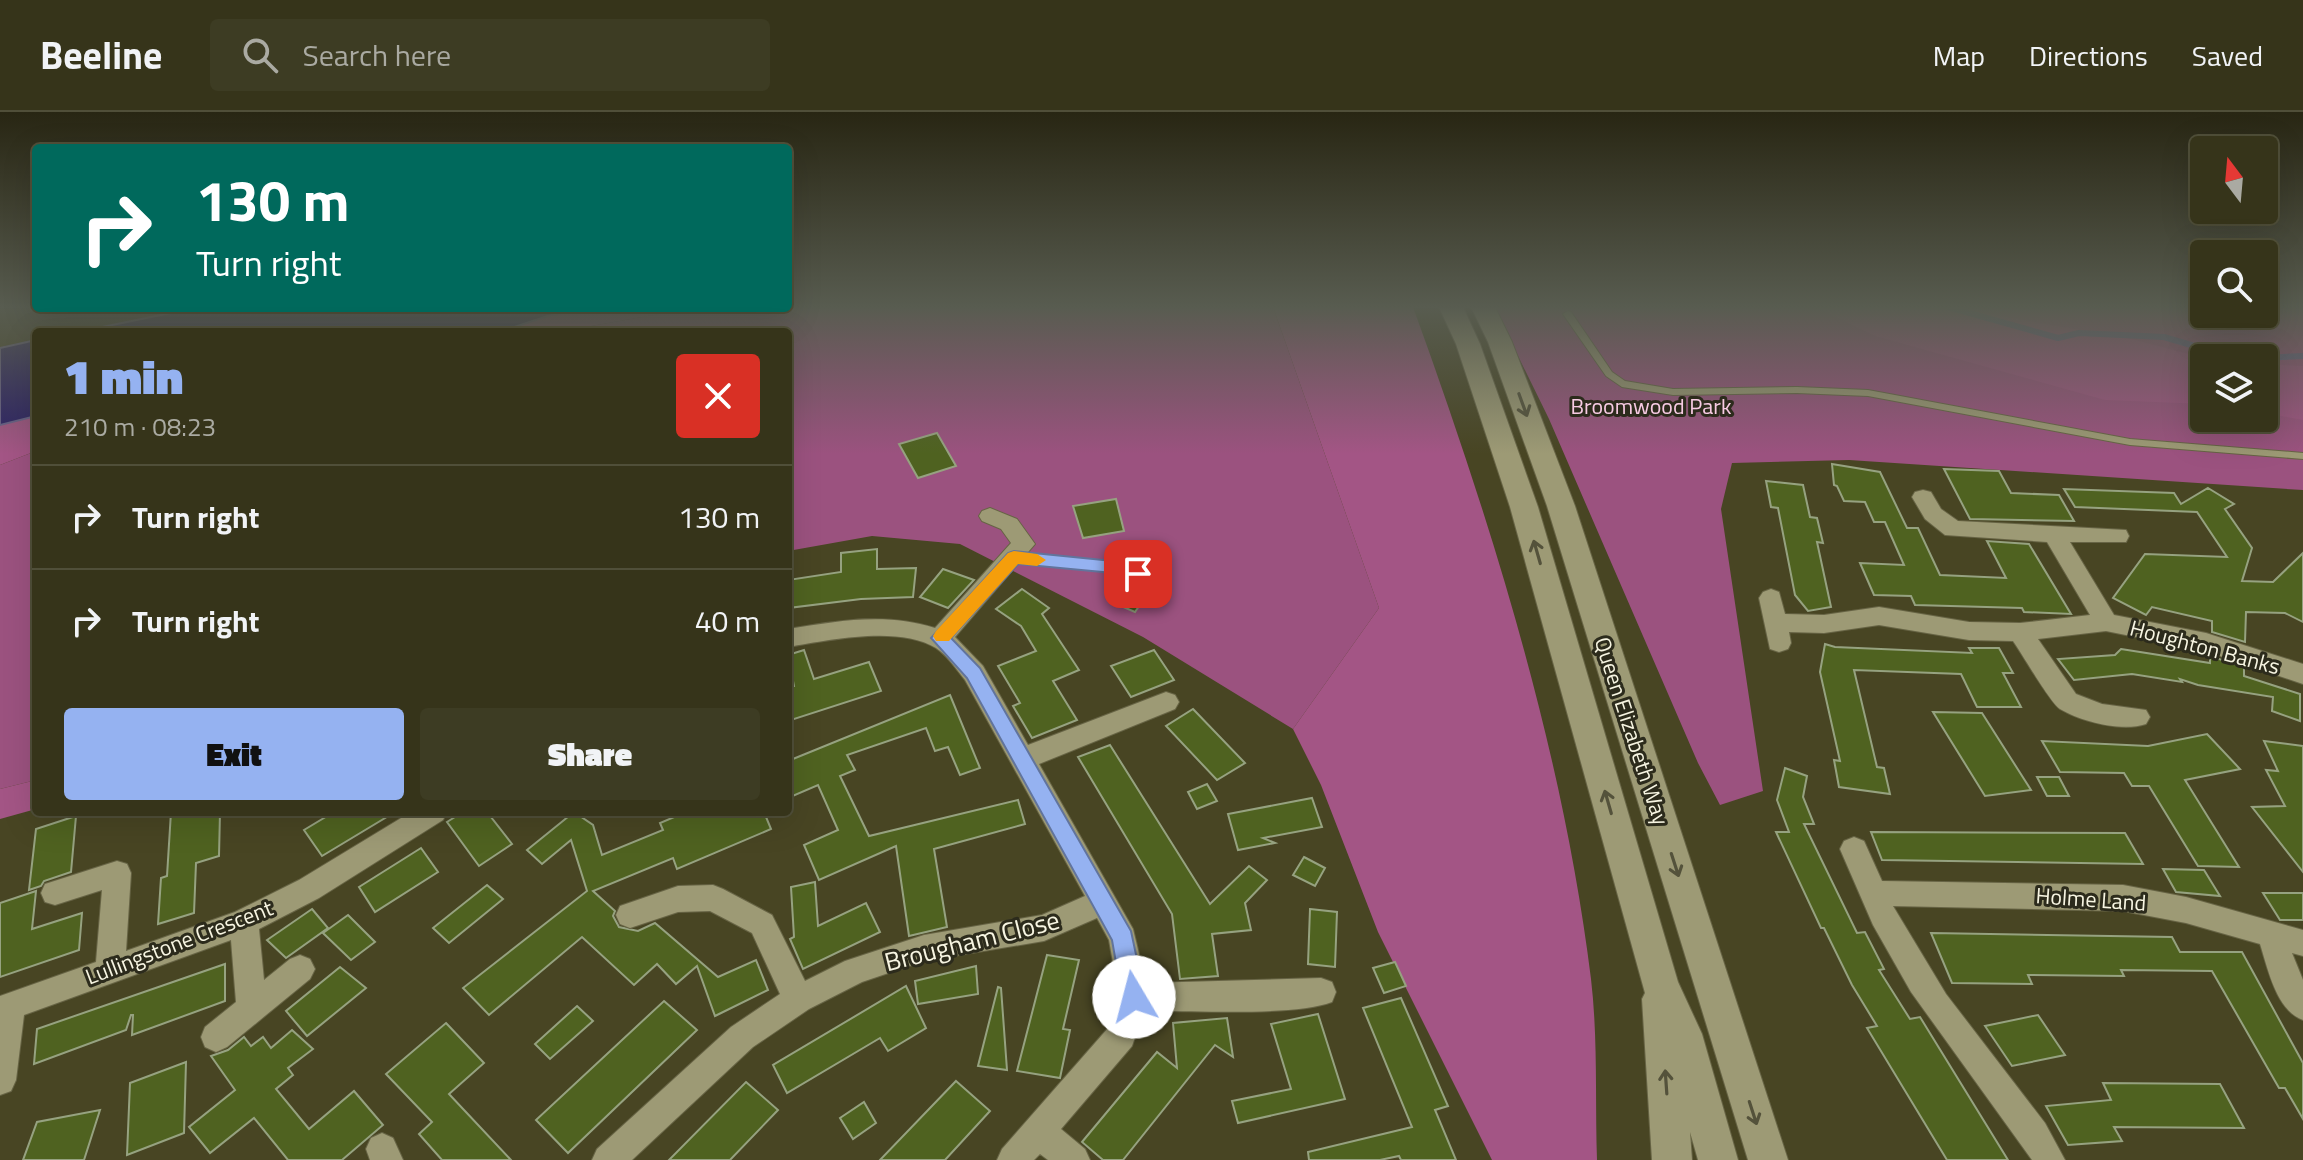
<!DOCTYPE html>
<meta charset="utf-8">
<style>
body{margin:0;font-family:"Titillium Web",sans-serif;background:#3d3c23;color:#f1f3f6;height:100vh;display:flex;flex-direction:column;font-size:30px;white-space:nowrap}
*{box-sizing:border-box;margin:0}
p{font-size:26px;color:#aaaaa2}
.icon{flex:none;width:44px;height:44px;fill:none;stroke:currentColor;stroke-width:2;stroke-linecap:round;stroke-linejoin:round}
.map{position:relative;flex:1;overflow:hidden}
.panel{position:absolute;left:32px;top:216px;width:760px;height:488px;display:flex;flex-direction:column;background:#36341a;border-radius:8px;box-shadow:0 8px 32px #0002,0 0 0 2px #504f39}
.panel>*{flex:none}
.guide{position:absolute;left:32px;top:32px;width:760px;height:168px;border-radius:8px;box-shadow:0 8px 32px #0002,0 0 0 2px #504f39;background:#00695c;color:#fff;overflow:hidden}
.needle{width:52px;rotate:344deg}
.buttons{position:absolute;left:2190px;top:24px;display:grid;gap:16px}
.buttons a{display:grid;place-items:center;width:88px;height:88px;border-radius:8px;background:#36341a;box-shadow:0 8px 32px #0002,0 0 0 2px #504f39;font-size:40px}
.pin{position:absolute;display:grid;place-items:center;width:68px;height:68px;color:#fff;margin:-34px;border-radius:16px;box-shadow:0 4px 12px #0006}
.me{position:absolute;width:88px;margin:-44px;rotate:352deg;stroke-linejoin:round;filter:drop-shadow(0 0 6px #0008)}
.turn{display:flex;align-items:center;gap:28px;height:168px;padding:0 32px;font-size:36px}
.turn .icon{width:104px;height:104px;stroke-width:2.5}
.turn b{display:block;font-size:56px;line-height:68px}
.round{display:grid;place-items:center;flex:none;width:84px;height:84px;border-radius:8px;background:#3d3c23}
.overview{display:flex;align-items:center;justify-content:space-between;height:136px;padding:0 32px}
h1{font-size:48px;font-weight:800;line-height:60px;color:#95b2f1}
.primary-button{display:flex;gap:16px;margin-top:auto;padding:16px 32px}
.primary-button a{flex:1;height:92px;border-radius:8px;background:#95b2f1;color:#111;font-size:32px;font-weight:800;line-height:92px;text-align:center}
.primary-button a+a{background:#3d3c23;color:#f1f3f6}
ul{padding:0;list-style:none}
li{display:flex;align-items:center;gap:24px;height:104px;padding:0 32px;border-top:2px solid #504f39}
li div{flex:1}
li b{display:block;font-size:30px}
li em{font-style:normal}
header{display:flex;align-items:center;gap:48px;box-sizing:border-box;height:112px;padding:0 40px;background:#36341a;border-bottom:2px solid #504f39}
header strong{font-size:38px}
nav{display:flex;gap:44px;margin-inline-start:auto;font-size:28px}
.search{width:560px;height:72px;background:#3d3c23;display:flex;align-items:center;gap:20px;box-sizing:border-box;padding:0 28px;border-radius:8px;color:#aaaaa2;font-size:30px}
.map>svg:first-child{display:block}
.green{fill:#9b527f;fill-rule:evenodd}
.forest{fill:#a35585}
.water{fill:#2b2066;stroke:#68608b;stroke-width:2}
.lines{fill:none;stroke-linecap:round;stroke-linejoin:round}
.stream{stroke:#68608b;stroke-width:6}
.building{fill:#4f6220;stroke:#96a280;stroke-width:2}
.service-casing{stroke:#676445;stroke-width:2}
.minor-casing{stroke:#676445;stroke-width:2}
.tertiary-casing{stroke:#676445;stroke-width:2}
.service{fill:#9d9a75;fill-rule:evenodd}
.minor{fill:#9d9a75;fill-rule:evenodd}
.tertiary{fill:#9d9a75;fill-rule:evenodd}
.oneway{stroke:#54523b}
.route{fill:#95b2f1;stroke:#61749d;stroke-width:2}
.slow{fill:#f59e0b}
.labels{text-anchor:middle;stroke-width:6;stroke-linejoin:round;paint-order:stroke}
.park-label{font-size:22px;fill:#f8cbe4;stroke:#2c2b1c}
.street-label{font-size:22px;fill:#f7f5e2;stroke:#2c2b1c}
.near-street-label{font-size:26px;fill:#f7f5e2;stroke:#2c2b1c}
</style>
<header>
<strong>Beeline</strong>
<div class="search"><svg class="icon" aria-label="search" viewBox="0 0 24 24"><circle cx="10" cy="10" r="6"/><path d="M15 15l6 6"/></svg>Search here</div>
<nav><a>Map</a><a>Directions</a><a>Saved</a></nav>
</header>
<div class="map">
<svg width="2303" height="1048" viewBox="0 0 2303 1048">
<rect width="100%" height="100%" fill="#484523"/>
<g class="green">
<polygon points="1273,195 1379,496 1293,617 1143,525 960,432 872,424 788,439 788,220 557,220 693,196"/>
<path d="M1494 195H2204V202H2264V195H2303V378L1849 348 1732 351 1721 397 1763 679 1720 693 1698 651 1549 307ZM2204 246H2264V306H2204Z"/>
<polygon points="36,339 36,668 0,677 0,353"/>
</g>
<g class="forest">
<path d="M1273 195H1413C1491 410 1563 639 1591 867 1598 926 1595 988 1597 1048H1492L1378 820 1321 673 1293 617 1379 496Z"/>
<polygon points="1815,195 1949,195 2132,227 2204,246 2204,292 2105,288 1875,224"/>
<polygon points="589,196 693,196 557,220 500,220 548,204"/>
<polygon points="2264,252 2303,254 2303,308 2264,301"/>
<polygon points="36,304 36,339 0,353 0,313"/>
<polygon points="36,668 36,697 0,707 0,677"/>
</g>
<g class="water">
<polygon points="195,196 589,196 548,204 499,220 78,220"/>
<polygon points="36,228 36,304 0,313 0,236"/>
</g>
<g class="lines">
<g class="stream">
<polyline points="1948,195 2058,226 2079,221 2164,225 2235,246"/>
<polyline points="2262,246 2303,244"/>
</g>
</g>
<g class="building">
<polygon points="937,321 956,354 918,366 899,332"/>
<polygon points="1832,352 1880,360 1907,416 1918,416 1940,463 2006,466 1987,429 2029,432 2071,502 2024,500 2022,496 1915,493 1911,484 1874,483 1860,451 1904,453 1885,410 1874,410 1865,390 1844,389 1837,374 1834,373"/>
<polygon points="1944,357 1999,359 2011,381 2059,383 2074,409 1970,407"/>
<polygon points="1766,369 1803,373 1810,405 1817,406 1823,431 1817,430 1831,495 1808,499 1795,483 1778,396 1771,395"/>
<polygon points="2208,376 2234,392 2225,397 2252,436 2242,469 2273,470 2303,441 2303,510 2285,501 2246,500 2245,530 2212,520 2212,509 2152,495 2146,503 2113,486 2145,442 2227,445 2197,400 2075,395 2064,377 2174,381 2181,392"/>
<polygon points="1116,387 1124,419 1083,426 1073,394"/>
<polygon points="877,437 877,457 916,456 913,485 861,487 788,496 788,468 841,460 841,441"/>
<polygon points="943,457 974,468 948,496 920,485"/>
<polygon points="1126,476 1146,484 1135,500 1114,491"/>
<polygon points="1022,477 1049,496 1042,502 1079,558 1053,569 1077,608 1032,626 1013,594 1020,591 998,554 1036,539 1021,514 996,497"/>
<polygon points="1825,532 1835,535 1972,541 1969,536 1999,536 2013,561 2003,561 2021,595 1977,595 1961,562 1854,558 1877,655 1884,656 1890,682 1839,675 1834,648 1840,649 1820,560"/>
<polygon points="2121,537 2210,551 2210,544 2244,555 2244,564 2300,582 2300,609 2272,599 2273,585 2198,573 2180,567 2182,570 2132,562 2074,568 2058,547 2115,543"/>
<polygon points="804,538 814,567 869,550 881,579 788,609 788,576 794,574 788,543"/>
<polygon points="1154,538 1174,568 1131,585 1111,554"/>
<polygon points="950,583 980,656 960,663 948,635 935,639 926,616 847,643 855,658 840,664 869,724 1018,688 1025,712 934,737 947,815 909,824 896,734 819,768 804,733 838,718 818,673 788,686 788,649"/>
<polygon points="1193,597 1245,651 1217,668 1166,614"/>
<polygon points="1933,600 1982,601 2031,678 1985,684"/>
<polygon points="2207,622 2240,657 2185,668 2239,755 2198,754 2149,674 2132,674 2124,661 2060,660 2042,629 2148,634"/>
<polygon points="2264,629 2303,634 2303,760 2252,695 2285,694 2266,658 2278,659"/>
<polygon points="1110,633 1210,792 1249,754 1267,768 1245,791 1251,818 1212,822 1218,864 1180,867 1172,802 1078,645"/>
<polygon points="1785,656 1807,664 1803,685 1814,712 1804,712 1857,821 1865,820 1884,857 1879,858 1910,907 1920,905 2008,1048 1947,1048 1867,916 1877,914 1852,873 1824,816 1821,816 1776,720 1789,720 1777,688"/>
<polygon points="2037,665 2059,665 2069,684 2047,684"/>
<polygon points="1207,672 1217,689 1197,697 1188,680"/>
<polygon points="1312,686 1322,715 1263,726 1275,731 1238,738 1228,702"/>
<polygon points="171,700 220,700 219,744 196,751 194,801 158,812 161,766 167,764"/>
<polygon points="334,700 395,700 322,744 304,718"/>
<polygon points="463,700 487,700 512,732 479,754 447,710"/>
<polygon points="574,700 593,713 602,743 663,718 660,711 686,700 764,700 771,717 677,757 673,746 593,779 615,799 613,804 619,815 638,819 655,811 718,865 756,848 768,878 715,904 697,854 676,872 657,852 634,873 582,825 489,903 463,876 587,779 571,728 542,752 527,738"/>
<polygon points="76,704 71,760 44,769 41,774 29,778 36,717"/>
<polygon points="1871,720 2125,721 2143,752 1882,748"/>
<polygon points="421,736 438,760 375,800 359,775"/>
<polygon points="1304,745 1325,756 1315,774 1293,763"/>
<polygon points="2163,757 2204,758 2220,784 2176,780"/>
<polygon points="815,770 818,814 866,791 880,820 803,857 790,827 794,825 791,775"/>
<polygon points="487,773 503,787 449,831 433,816"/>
<polygon points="36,779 32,817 82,801 79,838 0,865 0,791"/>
<polygon points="2263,781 2303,781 2303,808 2280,808"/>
<polygon points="312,797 328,816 286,846 267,828"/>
<polygon points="1310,797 1337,800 1335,855 1308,852"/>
<polygon points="348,803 375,830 351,848 323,821"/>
<polygon points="1931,821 2172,825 2180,840 2242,840 2303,951 2303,1007 2285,976 2279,976 2212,859 2121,858 2124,864 2028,863 2032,872 1952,871"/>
<polygon points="1047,843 1079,848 1063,917 1070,918 1060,966 1017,959"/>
<polygon points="1395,850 1406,874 1384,881 1373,856"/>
<polygon points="225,852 225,889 132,923 133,903 131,903 126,918 34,952 37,917"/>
<polygon points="976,854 978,882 918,892 915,869"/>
<polygon points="340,855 366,876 307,924 286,899"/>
<polygon points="906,874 926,916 888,939 880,926 787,981 773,953"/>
<polygon points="998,875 1001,876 1007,958 978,954"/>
<polygon points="1401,886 1448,994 1435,998 1456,1048 1401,1048 1399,1044 1380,1048 1309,1048 1308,1040 1412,1015 1363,896"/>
<polygon points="664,889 697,918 568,1041 536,1008"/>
<polygon points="577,894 593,909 550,947 535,932"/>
<polygon points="1318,902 1345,987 1238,1011 1232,989 1291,977 1271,912"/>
<polygon points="2038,903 2065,943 2012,954 1985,914"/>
<polygon points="1227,906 1233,945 1215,933 1123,1048 1103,1048 1082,1030 1157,940 1177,956 1173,911"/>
<polygon points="446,911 484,951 449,982 511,1048 442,1048 419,1022 432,1010 386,962"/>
<polygon points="292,918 313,937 288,956 293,963 276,977 309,1017 354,979 383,1013 342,1048 288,1048 254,1006 210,1041 189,1015 235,978 211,944 228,938 244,925 251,934 263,925 271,936"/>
<polygon points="186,950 184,1021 127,1043 130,971"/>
<polygon points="956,969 990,999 945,1048 880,1048"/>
<polygon points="746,970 778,998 730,1048 669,1048"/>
<polygon points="2103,971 2220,972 2244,1016 2114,1015 2122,1029 2068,1033 2046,994 2111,988"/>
<polygon points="864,990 876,1011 853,1027 840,1006"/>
<polygon points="100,998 84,1048 23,1048 37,1010"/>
</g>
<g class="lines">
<defs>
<g id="service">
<polygon points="1568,199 1571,200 1612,260 1625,269 1673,277 1797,275 1868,278 2130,327 2303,341 2303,347 2130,333 1868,284 1797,281 1673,283 1622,275 1606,264 1563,202"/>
<polygon points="1014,441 1113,451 1142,459 1144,462 1138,466 1113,459 1014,449 1008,445"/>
</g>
<g id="minor">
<path d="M1923 378 1931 380 1941 397 1958 409 2126 418 2129 424 2126 430H2070L2114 503 2206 521 2303 552V572L2205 539 2106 519 2038 527 2076 582 2102 592 2146 598 2150 605 2146 612C2122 620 2082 610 2060 597 2049 589 2023 543 2013 529L1969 528 1879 513 1824 521 1789 520 1791 531 1788 537 1779 540 1770 537 1759 486 1763 480 1771 477 1779 480 1785 502 1824 503 1879 495 1969 510 2020 511 2090 503 2047 430 1945 423 1925 407 1912 385 1915 380Z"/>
<path d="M990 396 1017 407 1035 432 955 525 983 554 1028 633 1166 580 1175 583 1179 590 1175 597 1039 652 1133 817 1146 871 1321 866 1332 870 1336 880 1332 890C1292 905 1191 898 1144 899L1132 934 1061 1017 1085 1037 1090 1048H1048L1040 1042 1034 1048H997L1002 1037 1109 915 1119 885 1109 828 1097 806 1044 829 924 849 862 870 809 897 753 935 632 1048H592L597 1037 731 915 780 882 752 821 710 799 678 800 630 816 620 812 616 803 620 794 678 774 713 773 723 777 772 803 805 869 845 849 924 823 1042 803 1085 784 965 568C956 557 948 544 936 536 899 513 828 528 788 535V517C837 509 886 500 935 516L1011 431 1001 417 982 409 979 404 982 399Z"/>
<polygon points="411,700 447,700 443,708 319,786 259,817 264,868 290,847 300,843 310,847 315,857 310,867 227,935 216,940 205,935 201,925 205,915 236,890 231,828 24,903 16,968 11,979 0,983 0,884 96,850 102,778 55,793 45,790 41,781 45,772 117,749 127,752 131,761 126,839 235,800 299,768"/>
<path d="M1854 725 1864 729 1882 769 2123 773 2186 785 2303 818V844L2292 841 2303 868V908C2276 898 2268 857 2260 832L2186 811 2123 799 1893 794 1946 882 2045 1011 2065 1048H2032L1911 880 1873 813 1840 737 1844 729Z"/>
<polygon points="382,1021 393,1026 403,1048 370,1048 366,1037 371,1026"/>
</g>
<g id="tertiary">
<polygon points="1439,195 1463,195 1480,232 1538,395 1678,870 1702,922 1738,1048 1698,1048 1690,1020 1692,1048 1652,1048 1642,887 1645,881 1510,395 1456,232"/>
<polygon points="1471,195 1495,195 1512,230 1575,394 1788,1048 1748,1048 1547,394 1488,230"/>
</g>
</defs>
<use href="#service" class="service-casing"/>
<use href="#minor" class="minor-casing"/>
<use href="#tertiary" class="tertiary-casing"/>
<use href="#service" class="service"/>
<use href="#minor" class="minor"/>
<use href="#tertiary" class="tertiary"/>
</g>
<defs><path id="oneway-shaft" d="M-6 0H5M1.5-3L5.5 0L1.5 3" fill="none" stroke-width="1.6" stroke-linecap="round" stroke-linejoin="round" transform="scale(2)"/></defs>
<g class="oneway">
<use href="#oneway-shaft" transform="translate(1523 293) rotate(70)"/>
<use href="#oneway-shaft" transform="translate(1537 440) rotate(-106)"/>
<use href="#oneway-shaft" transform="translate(1608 690) rotate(-106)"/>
<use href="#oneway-shaft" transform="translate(1675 753) rotate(72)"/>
<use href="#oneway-shaft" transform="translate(1666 970) rotate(-94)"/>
<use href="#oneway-shaft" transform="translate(1753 1001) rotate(72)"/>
</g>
<linearGradient id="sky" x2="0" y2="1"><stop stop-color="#282613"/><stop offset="0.57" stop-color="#585c50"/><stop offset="1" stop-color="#585c50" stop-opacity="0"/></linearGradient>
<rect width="2303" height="342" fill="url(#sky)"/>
<polygon class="route" points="1014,439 1113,449 1144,458 1147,462 1138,469 1113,461 1018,452 951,526 980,556 1131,819 1145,885 1142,893 1134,896 1126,893 1122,885 1112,828 967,566 931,526 1008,441"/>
<polygon class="slow" points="1014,439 1037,442 1046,448 1037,454 1018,452 949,529 936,529 933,524 936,519 1008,441"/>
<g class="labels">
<g class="park-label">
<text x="1651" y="302">Broomwood Park</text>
</g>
<g class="street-label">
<text transform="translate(2205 535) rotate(15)" y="8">Houghton Banks</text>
<text transform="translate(1632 619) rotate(72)" y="8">Queen Elizabeth Way</text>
<text transform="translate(2091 787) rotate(4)" y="8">Holme Land</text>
<text transform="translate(179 830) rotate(-21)" y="8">Lullingstone Crescent</text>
</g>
<g class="near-street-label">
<text transform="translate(972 829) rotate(-14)" y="9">Brougham Close</text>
</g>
</g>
</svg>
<div class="buttons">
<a><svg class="needle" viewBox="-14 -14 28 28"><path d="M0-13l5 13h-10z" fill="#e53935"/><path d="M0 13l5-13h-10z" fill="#aaaaa2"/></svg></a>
<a><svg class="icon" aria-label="search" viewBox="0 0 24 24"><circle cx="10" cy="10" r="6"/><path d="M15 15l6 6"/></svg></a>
<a><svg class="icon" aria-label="layers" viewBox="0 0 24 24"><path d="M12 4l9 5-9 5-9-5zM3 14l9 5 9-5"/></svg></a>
</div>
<div class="pin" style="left:1138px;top:462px;background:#d93025"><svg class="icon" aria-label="arrive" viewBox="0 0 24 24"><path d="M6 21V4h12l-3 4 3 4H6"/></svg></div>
<svg class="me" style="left:1134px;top:885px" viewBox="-20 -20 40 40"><circle r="19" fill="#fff"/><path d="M0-13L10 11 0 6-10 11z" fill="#95b2f1"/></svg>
<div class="guide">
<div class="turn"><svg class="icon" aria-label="right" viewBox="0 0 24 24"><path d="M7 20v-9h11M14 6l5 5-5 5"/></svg><div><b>130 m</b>Turn right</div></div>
</div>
<section class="panel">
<div class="overview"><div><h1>1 min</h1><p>210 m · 08:23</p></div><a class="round" style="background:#d93025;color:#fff"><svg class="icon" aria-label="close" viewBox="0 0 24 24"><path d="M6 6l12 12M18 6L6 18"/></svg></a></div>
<ul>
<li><svg class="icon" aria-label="right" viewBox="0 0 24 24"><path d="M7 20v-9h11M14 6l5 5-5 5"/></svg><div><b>Turn right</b></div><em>130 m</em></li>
<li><svg class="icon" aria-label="right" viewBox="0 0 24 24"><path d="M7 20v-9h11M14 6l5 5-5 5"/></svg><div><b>Turn right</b></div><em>40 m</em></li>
</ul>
<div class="primary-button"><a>Exit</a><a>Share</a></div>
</section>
</div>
